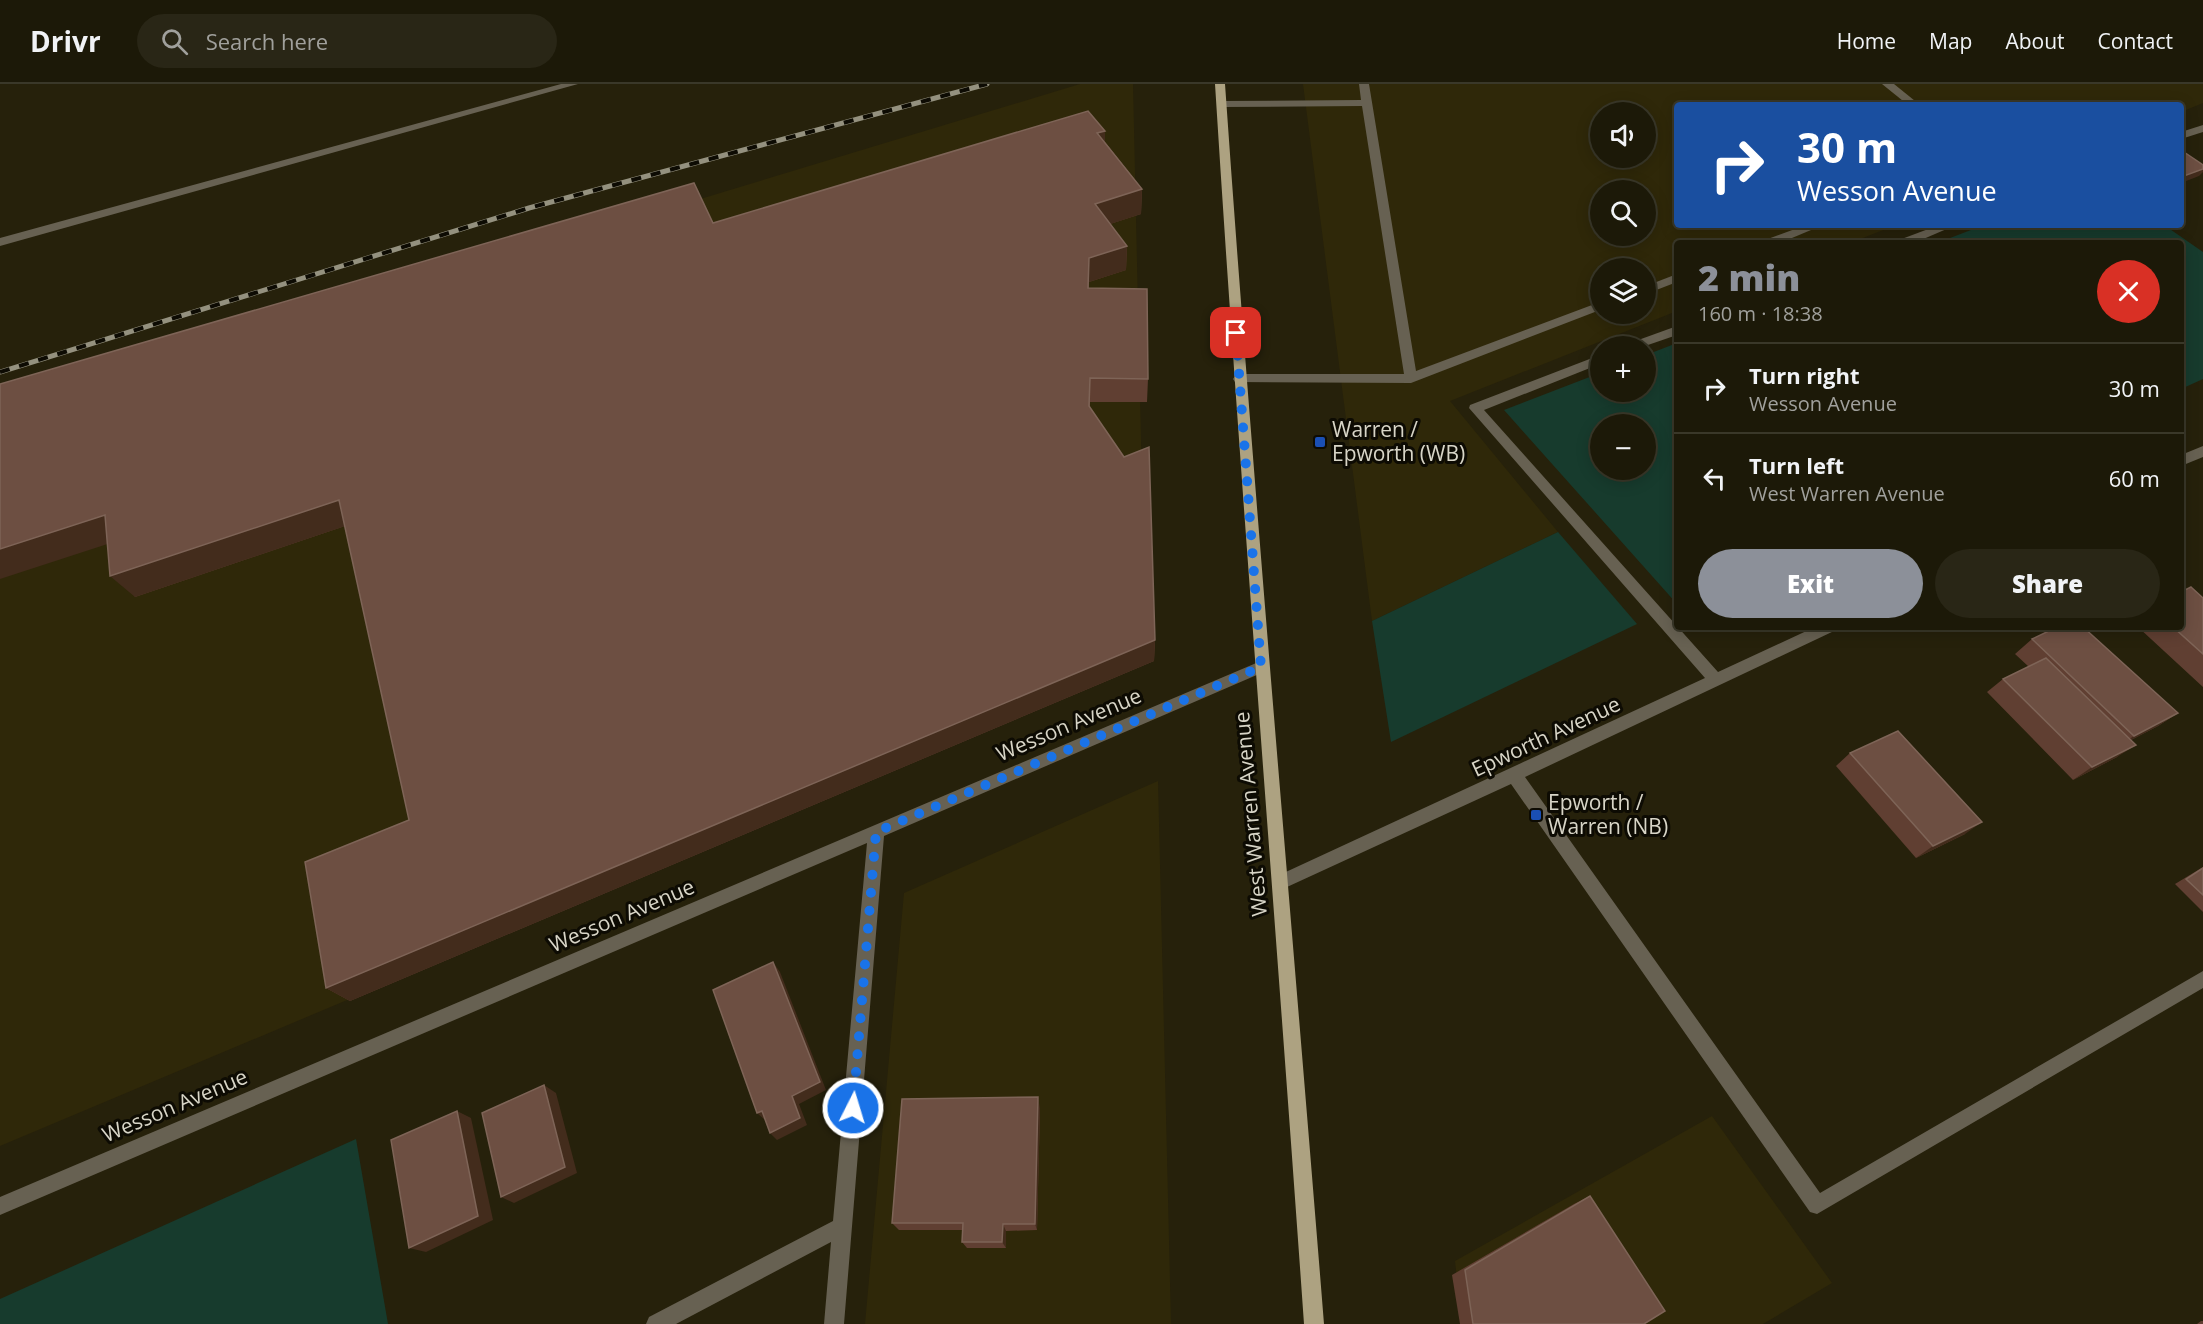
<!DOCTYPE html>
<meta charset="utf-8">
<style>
body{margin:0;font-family:"Open Sans",sans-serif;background:#292616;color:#f1f3f6;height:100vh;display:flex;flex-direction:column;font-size:22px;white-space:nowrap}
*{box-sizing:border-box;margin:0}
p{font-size:20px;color:#a0a09c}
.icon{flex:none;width:33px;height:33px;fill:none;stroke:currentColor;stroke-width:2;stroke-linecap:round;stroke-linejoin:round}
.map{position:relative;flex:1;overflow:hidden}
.drawer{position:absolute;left:1674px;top:156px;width:510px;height:390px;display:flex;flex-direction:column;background:#1c1908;border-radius:6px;box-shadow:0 3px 15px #0003,0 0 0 2px #3a3829}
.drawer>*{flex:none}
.top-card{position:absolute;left:1674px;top:18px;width:510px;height:126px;border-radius:6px;box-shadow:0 3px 15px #0003,0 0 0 2px #3a3829;background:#1a4fa0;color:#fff;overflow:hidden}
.fabs{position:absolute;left:1590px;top:18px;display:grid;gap:12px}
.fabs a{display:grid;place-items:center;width:66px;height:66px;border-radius:50%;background:#1c1908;box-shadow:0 3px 15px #0003,0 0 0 2px #3a3829;font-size:30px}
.pin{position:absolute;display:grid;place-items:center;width:51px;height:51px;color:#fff;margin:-26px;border-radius:12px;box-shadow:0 3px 9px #0006}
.me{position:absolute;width:66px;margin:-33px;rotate:5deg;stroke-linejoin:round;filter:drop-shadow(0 0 4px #0008)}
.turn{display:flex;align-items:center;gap:21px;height:126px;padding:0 24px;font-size:27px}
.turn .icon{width:78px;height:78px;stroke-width:2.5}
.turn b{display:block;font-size:42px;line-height:51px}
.round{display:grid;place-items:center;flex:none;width:63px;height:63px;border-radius:32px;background:#292616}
.head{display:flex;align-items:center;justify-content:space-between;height:102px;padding:0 24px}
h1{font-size:36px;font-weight:800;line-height:45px;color:#8c9099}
.cta{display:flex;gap:12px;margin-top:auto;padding:12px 24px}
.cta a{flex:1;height:69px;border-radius:36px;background:#8c9099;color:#fff;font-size:24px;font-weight:800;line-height:69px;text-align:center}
.cta a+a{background:#292616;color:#f1f3f6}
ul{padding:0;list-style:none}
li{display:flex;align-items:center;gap:18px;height:90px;padding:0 24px;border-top:2px solid #3a3829}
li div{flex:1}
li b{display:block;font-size:22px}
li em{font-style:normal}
header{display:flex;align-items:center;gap:36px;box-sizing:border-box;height:84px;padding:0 30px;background:#1c1908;border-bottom:2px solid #3a3829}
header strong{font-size:28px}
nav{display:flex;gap:33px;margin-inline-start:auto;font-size:21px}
.search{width:420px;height:54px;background:#292616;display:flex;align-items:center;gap:15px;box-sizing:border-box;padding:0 21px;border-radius:33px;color:#a0a09c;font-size:22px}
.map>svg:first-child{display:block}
.built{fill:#2f2809;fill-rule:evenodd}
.green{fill:#173b2d;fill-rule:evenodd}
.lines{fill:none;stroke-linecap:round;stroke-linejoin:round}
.minor{fill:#676152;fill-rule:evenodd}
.major{fill:#ada281;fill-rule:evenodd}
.rail-casing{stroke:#94917f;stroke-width:5}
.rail{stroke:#0d0b03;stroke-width:4;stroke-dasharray:10;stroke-linecap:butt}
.wall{fill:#603f32}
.shaded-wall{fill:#432c1c}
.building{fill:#6d4f42;stroke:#7e6457;stroke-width:1.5}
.route{stroke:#1a73e8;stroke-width:10;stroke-dasharray:0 18}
.transit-dot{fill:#1a4fb4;stroke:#0d0b03;stroke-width:2}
.labels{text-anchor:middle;stroke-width:6;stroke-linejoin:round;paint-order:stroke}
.poi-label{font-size:21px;fill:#d8d5c7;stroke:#0d0b03;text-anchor:start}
.street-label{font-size:21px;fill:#d8d5c7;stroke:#0d0b03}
</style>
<header>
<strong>Drivr</strong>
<div class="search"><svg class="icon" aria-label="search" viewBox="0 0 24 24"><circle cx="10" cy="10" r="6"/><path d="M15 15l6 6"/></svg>Search here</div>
<nav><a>Home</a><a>Map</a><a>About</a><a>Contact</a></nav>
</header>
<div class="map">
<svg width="2203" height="1240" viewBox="0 0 2203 1240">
<rect width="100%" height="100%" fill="#26210b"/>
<g class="built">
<polygon points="1080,0 1133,0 1146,580 0,1062 0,327"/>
<path d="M1303 0H2203V19L2181 28V21H1677V141H1896L1850 159H1677V227L1450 317 1558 448 1372 537ZM1600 28H1646V74H1600ZM1600 106H1646V152H1600ZM1600 184H1646V230H1600Z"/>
<polygon points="1158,697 1171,1240 865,1240 904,809"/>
<polygon points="1712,1032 1832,1199 1763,1240 1462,1240 1455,1177"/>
</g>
<g class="green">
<polygon points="1984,141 2164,141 2203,168 2203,295 2181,305 2181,159 1937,159"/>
<path d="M1677 259V520L1504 326 1600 289V308H1646V271ZM1600 340H1646V386H1600Z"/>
<polygon points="1558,448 1637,540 1391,658 1372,537"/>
<polygon points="356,1055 388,1240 0,1240 0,1215"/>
</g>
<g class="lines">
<g class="minor">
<polygon points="561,0 578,0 0,162 0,154"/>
<polygon points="1359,0 1369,0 1416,287 1600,218 1600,226 1411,299 1235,298 1233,295 1235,292 1239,290 1404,290 1362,22 1222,23 1217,20 1222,17 1361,16"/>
<polygon points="1882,0 1894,0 1920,21 1908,21"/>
<polygon points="2203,41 2203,48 2181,55 2181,48"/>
<polygon points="1806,141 1823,141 1780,159 1763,159 1765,156"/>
<polygon points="1939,141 1956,141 1914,159 1897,159 1899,156"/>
<polygon points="1677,190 1677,198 1646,210 1646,202"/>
<polygon points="1677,242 1677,251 1645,262 1628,262 1630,259"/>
<polygon points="1600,271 1600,280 1484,326 1718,588 1815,543 1836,543 1834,547 1525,693 1820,1109 2203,887 2203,904 1817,1130 1810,1128 1511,700 1287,803 1281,806 1275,803 1273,798 1275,793 1705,594 1469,324 1470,321"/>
<polygon points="2203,362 2203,373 2181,382 2181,371"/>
<polygon points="1261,577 1266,579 1268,583 1266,587 884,752 844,1240 824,1240 831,1158 676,1240 646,1240 649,1233 833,1137 867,759 0,1131 0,1113"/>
</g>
<path class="major" d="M1215 0H1225C1254 414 1291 827 1324 1240H1304C1275 827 1241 414 1215 0Z"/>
<defs>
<polyline id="rail" points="0,288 529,124 987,0"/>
</defs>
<use href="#rail" class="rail-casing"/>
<use href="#rail" class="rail"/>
</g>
<g class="wall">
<polygon points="1105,58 1142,105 1141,130 1110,140 1127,162 1126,186 1089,198 1089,204 1148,295 1147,318 1090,318 1090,323 1155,556 1154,577 350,917 326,904 409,736 345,442 135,513 107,460 713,139"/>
<polygon points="2203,514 2203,603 2138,543 2181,543"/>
<polygon points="2032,555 2178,629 2158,642 2131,656 2117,673 2073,696 1987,608 2003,595 2029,583 2015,570"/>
<polygon points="1850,669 1965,750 1916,774 1836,682"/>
<polygon points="2203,783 2203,828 2175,800"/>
<polygon points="1040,1024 1037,1146 1006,1147 1006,1164 967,1164 962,1158 962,1146 899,1146 892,1139"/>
<polygon points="1590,1112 1644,1240 1460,1240 1452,1191 1574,1120"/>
<polygon points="2201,1237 2203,1237 2203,1240 2197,1240"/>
</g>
<g class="shaded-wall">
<polygon points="1105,47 1105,72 1097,49"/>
<polygon points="2203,85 2203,88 2199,92 2181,99 2181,95 2184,92"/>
<polygon points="1142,105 1141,130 1095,145 1095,120"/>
<polygon points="1127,162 1126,186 1089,198 1088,228 1089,174"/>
<polygon points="339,416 357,438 135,513 110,492"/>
<polygon points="105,431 129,453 0,495 0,465"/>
<polygon points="1155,556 1154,577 350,917 326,904"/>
<polygon points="2178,629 2158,642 2114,665 2134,652"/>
<polygon points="2136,661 2117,673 2073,696 2092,683"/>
<polygon points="1982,738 1965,750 1916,774 1933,762"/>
<polygon points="773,878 780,888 826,1006 799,1020 807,1041 777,1056 770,1049 792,1012"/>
<polygon points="544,1001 556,1009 577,1089 514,1119 501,1113"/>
<polygon points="1038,1013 1040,1024 1037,1146 1035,1140"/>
<polygon points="457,1027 471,1034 493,1136 426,1168 409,1164"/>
<polygon points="762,1027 765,1036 757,1029"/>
<polygon points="1003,1140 1006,1147 1006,1164 1002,1158"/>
</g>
<g class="building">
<polygon points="1088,27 1105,47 1097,49 1142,105 1095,120 1127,162 1089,174 1088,204 1147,205 1148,295 1090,294 1089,322 1124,373 1149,363 1155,556 326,904 305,778 409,736 339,416 110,492 105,431 0,465 0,300 694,99 713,139"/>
<polygon points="2181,66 2203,81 2203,85 2184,92 2181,90"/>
<polygon points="2191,503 2203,514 2203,570 2173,543 2181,543 2181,508"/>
<polygon points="2057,543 2083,543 2178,629 2134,652 2032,555"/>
<polygon points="2046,574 2136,661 2092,683 2003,595"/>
<polygon points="1898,647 1982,738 1933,762 1850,669"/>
<polygon points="2203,784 2203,811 2186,795"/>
<polygon points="773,878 820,998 792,1012 800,1034 770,1049 762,1027 757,1029 713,906"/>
<polygon points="544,1001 565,1083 501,1113 482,1029"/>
<polygon points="1038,1013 1035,1140 1003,1140 1002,1158 962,1158 963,1139 892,1139 902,1015"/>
<polygon points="457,1027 478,1132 409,1164 391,1056"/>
<polygon points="1590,1112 1665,1227 1644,1240 1473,1240 1465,1186"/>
</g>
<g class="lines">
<polyline class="route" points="853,1024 876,748 1261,583 1236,249"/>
</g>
<g class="transit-dot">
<rect x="1314" y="352" width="12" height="12" rx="3"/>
<rect x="1530" y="725" width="12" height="12" rx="3"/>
</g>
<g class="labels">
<g class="poi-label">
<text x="1332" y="353">Warren /<tspan x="1332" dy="24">Epworth (WB)</tspan></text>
<text x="1548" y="726">Epworth /<tspan x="1548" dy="24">Warren (NB)</tspan></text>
</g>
<g class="street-label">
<text transform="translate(1069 641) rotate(-23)" y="7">Wesson Avenue</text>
<text transform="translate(1546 653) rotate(-25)" y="7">Epworth Avenue</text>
<text transform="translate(1251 730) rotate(-95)" y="7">West Warren Avenue</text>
<text transform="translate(622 832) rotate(-23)" y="7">Wesson Avenue</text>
<text transform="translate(175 1022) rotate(-23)" y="7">Wesson Avenue</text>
</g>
</g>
</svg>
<div class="fabs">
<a><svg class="icon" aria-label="sound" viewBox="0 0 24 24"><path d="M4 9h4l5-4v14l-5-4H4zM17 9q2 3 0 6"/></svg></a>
<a><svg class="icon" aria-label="search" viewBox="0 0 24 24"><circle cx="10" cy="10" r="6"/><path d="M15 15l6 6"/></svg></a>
<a><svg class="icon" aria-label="layers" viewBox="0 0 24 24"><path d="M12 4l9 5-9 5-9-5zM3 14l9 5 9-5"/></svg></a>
<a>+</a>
<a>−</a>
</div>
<div class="pin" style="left:1236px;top:249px;background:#d93025"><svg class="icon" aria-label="arrive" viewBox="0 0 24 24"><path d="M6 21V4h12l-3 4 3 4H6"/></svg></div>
<svg class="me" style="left:853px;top:1024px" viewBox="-20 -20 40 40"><circle r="17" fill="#1a73e8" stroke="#fff" stroke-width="3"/><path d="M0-11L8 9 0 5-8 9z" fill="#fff"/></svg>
<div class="top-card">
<div class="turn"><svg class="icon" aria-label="right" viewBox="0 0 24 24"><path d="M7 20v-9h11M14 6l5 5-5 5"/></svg><div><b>30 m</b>Wesson Avenue</div></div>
</div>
<section class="drawer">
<div class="head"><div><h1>2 min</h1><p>160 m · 18:38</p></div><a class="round" style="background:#d93025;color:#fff"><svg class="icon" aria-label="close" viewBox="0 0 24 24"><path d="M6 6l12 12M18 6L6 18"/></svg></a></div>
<ul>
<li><svg class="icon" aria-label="right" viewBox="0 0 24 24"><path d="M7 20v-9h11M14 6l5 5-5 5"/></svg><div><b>Turn right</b><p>Wesson Avenue</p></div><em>30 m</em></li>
<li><svg class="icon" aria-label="left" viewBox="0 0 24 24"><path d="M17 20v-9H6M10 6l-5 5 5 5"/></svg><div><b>Turn left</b><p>West Warren Avenue</p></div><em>60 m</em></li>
</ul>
<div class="cta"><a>Exit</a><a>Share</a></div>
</section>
</div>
